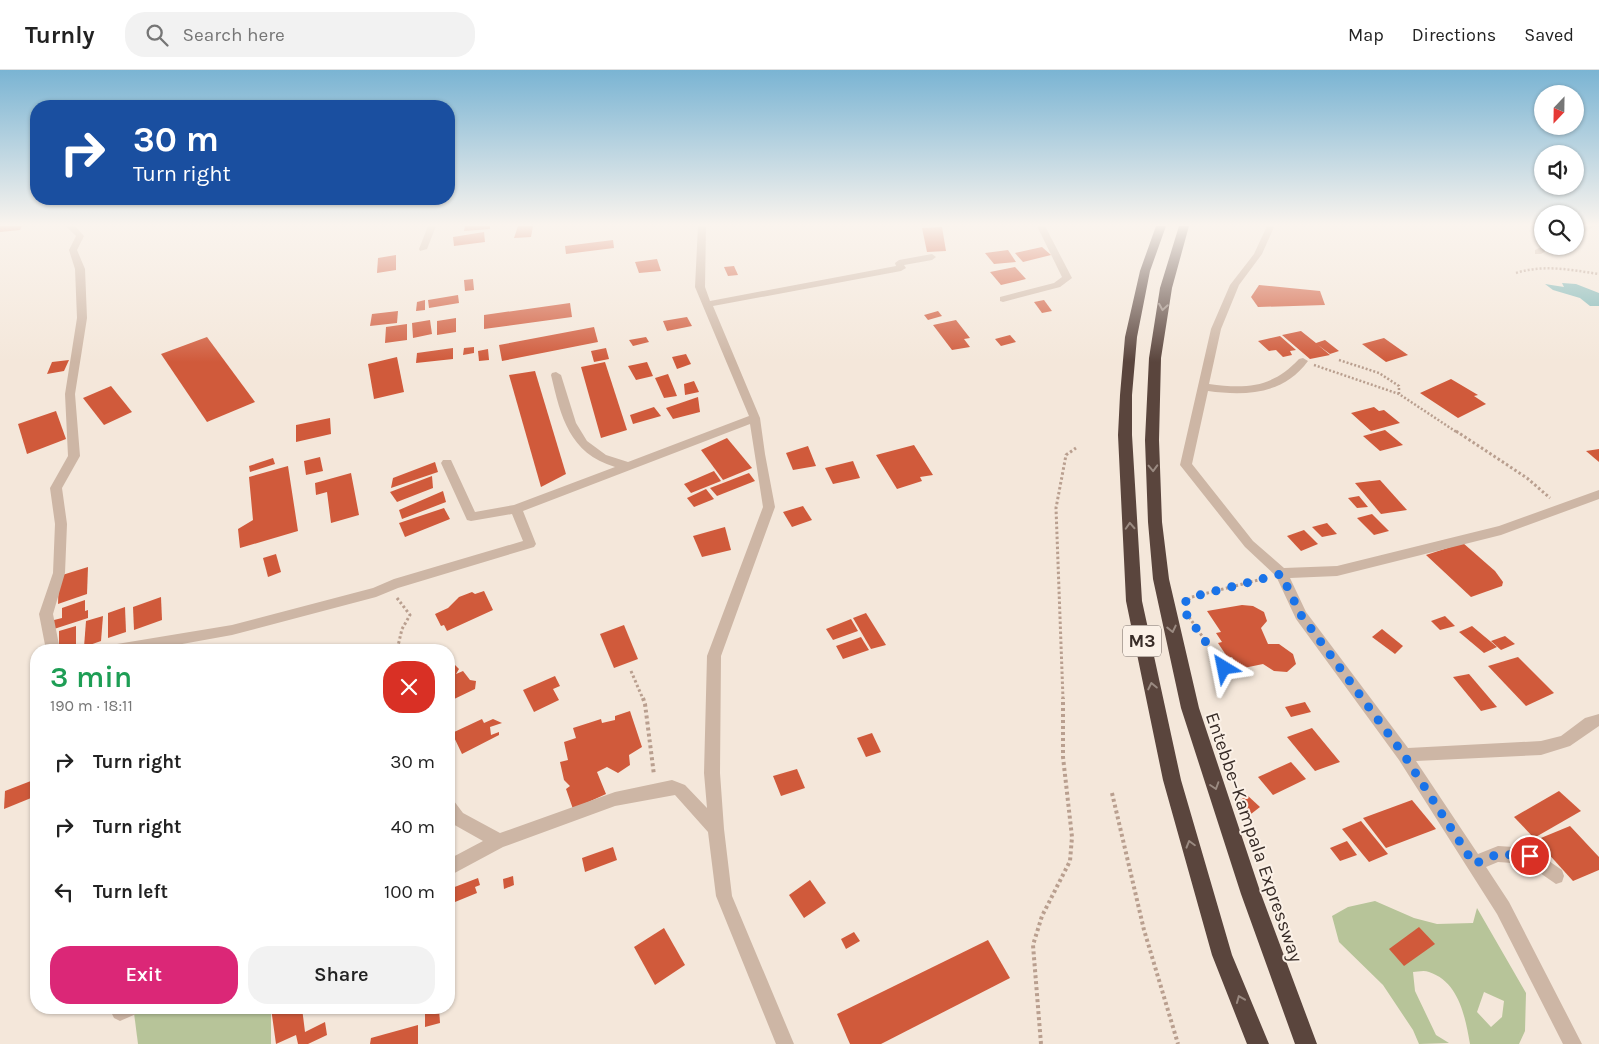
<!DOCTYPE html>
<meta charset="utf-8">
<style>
body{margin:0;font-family:Karla,sans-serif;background:#f2f2f2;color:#222;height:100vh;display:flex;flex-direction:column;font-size:19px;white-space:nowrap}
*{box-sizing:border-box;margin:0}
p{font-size:16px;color:#767676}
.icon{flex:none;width:28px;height:28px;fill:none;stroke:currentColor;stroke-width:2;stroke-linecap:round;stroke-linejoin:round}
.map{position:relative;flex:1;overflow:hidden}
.panel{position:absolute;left:30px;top:574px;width:425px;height:370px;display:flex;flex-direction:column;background:#fff;border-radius:20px;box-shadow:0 1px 4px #0004}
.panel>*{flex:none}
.hud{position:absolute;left:30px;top:30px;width:425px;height:105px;border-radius:20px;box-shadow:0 1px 4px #0004;background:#1a4fa0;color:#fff;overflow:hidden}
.needle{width:32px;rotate:202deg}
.fabs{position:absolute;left:1534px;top:15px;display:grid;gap:10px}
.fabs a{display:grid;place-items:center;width:50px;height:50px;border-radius:50%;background:#fff;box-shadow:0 1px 4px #0004;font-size:25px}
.pin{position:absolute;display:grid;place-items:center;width:42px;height:42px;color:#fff;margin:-21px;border:2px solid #fff;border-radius:50%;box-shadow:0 1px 5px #0007}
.me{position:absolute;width:55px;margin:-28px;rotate:325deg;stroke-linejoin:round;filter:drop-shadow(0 0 4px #0008)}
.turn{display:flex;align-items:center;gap:18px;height:105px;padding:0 20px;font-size:22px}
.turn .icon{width:65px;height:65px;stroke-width:2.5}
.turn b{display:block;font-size:35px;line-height:42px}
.round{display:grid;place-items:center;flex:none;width:52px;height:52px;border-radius:20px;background:#f2f2f2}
.summary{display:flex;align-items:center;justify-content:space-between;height:85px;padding:0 20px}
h1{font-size:30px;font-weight:600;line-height:38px;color:#1e9e55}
.button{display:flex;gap:10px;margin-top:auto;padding:10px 20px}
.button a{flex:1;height:58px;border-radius:20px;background:#db2777;color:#fff;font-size:20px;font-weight:600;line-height:58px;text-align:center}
.button a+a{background:#f2f2f2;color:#222}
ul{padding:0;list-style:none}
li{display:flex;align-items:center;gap:15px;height:65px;padding:0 20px}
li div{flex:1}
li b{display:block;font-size:19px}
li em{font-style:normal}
header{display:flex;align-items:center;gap:30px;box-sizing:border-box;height:70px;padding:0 25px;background:#fff;border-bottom:1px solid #e0e0e0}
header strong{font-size:24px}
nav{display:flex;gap:28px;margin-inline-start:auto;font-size:18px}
.search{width:350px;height:45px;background:#f2f2f2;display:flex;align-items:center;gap:12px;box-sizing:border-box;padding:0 18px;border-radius:20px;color:#767676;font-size:19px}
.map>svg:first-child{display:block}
.green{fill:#b7c499;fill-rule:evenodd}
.water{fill:#76b3b3}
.building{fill:#d05a3b}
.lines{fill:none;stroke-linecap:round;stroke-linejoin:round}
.path-far2{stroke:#b99f8f;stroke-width:2.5;stroke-dasharray:2 2;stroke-linecap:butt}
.path-far1{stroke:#b99f8f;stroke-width:3;stroke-dasharray:2.5 2.5;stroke-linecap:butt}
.path{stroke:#b99f8f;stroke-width:4;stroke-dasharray:3 3;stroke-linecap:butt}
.minor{fill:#cdb6a5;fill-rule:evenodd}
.highway{fill:#5a453d;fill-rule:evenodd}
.oneway{stroke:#9a8a81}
.route{stroke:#1a73e8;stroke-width:9;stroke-dasharray:0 16.2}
.labels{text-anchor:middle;stroke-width:4;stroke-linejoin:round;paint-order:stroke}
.shield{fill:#fbf1e7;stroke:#726761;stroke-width:1}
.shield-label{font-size:18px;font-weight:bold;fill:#382c27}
.street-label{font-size:19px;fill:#382c27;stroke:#fbf1e7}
</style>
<header>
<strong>Turnly</strong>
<div class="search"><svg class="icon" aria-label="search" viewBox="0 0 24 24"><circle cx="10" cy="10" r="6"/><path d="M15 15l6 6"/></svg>Search here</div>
<nav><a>Map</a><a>Directions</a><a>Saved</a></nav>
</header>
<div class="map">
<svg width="1599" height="974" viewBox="0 0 1599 974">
<rect width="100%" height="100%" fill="#f4e7da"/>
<g class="green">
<path d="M1375 831 1414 848 1437 854 1473 853 1477 838 1526 923 1525 961 1519 974H1470C1465 946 1459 912 1429 902 1424 900 1417 902 1413 902L1415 921 1436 965 1449 973 1419 974 1413 960 1383 915 1339 872 1332 846 1348 837ZM1484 922 1504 931 1502 947 1491 957 1477 942Z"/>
<polygon points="146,938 271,938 271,974 138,974 134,943"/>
</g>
<polygon class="water" points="1562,213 1576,214 1599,223 1599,236 1590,236 1580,228 1553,220 1545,214 1564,217"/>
<g class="building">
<polygon points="0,156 22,156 20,160 0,162"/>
<polygon points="465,156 490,156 490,159 464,161"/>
<polygon points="518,156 533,156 531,167 514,168"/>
<polygon points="942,157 946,181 927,182 922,158"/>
<polygon points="484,162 485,172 454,176 453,167"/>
<polygon points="613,170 614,178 566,184 565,176"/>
<polygon points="1042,177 1051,185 1023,192 1015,183"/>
<polygon points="1008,180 1016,192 994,194 985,183"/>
<polygon points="396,185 396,200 377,203 378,188"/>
<polygon points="657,189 661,201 639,203 635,192"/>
<polygon points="734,196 738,205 728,206 724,197"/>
<polygon points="1015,197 1026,209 1001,215 990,202"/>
<polygon points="473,209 474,220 465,221 464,210"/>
<polygon points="1259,215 1320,221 1325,235 1258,237 1251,227"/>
<polygon points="458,225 459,233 429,238 428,230"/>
<polygon points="425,230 425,240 416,241 417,232"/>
<polygon points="1044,230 1052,241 1042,243 1034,232"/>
<polygon points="570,233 572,247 484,259 484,245"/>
<polygon points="398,241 397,253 370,256 372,244"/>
<polygon points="938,241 942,246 928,250 924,245"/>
<polygon points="687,247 692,256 667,261 663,251"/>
<polygon points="456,248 456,262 437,265 437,251"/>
<polygon points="430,250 432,264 413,268 412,253"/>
<polygon points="956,250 970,268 964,269 970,277 952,280 933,255"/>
<polygon points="407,254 407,270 385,273 386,257"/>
<polygon points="594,257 598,272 502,291 499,275"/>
<polygon points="1301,261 1316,273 1325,270 1339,281 1330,284 1318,275 1330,285 1310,289 1282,265"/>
<polygon points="1010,265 1016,272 1001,276 995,269"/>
<polygon points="1280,266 1296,280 1290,281 1292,285 1283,287 1276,280 1269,281 1258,271"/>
<polygon points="207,267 255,332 207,352 161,284"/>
<polygon points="646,267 649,272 633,276 629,270"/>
<polygon points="1384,268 1408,285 1386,292 1362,274"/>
<polygon points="474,277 474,283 463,285 464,278"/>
<polygon points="453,278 453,289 416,293 417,283"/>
<polygon points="606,278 609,289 594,292 591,281"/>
<polygon points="488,279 489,290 479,291 478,281"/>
<polygon points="686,284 691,294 677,299 672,287"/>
<polygon points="397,287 404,322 374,329 368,294"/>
<polygon points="69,290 64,301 47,304 52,292"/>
<polygon points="605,292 627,360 601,368 581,297"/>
<polygon points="647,292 653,306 636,310 628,296"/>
<polygon points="535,301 566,404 541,417 509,305"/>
<polygon points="668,304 677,326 664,328 655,308"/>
<polygon points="1451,309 1478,325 1474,326 1486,334 1458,348 1420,323"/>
<polygon points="694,311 699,322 685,325 684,314"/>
<polygon points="111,316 132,342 104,355 83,328"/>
<polygon points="698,327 700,342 673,349 666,338"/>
<polygon points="654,337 661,346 633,354 630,345"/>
<polygon points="1374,337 1379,341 1384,340 1400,353 1371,361 1351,343"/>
<polygon points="56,341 66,369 27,384 18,354"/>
<polygon points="330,348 331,364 296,372 296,355"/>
<polygon points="1385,360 1403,375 1380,381 1363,366"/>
<polygon points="727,368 752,398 723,410 701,380"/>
<polygon points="914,375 933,405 920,407 922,411 897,419 876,385"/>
<polygon points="808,376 816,396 793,400 786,383"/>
<polygon points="1599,379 1599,392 1586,381"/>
<polygon points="320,387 323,401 306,405 304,391"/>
<polygon points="273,388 275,394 250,402 249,396"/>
<polygon points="853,391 860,408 833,414 825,398"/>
<polygon points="435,392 438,402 391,418 393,408"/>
<polygon points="288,396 298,461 240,478 238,459 253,450 249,407"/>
<polygon points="714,401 721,411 691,423 684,414"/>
<polygon points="351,403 359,445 331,453 327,422 316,425 315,413"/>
<polygon points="749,403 755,411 717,426 710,418"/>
<polygon points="432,406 433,418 397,432 390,422"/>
<polygon points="1380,410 1407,440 1381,444 1355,413"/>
<polygon points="706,419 714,429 694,437 687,428"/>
<polygon points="443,421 446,432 402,449 399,440"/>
<polygon points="1359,426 1368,437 1357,438 1348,428"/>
<polygon points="803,436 812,450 792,457 783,442"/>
<polygon points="444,438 450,449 405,467 399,453"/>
<polygon points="1372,444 1389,461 1374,465 1357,448"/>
<polygon points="1327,453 1337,464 1322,467 1312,457"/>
<polygon points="725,457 731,480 702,487 693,466"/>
<polygon points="1304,460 1318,474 1301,481 1287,466"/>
<polygon points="1463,473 1495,501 1503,512 1502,516 1471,527 1426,485"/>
<polygon points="276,484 281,502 268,507 263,488"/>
<polygon points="88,497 87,524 58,534 59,506"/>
<polygon points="484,521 493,540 447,561 444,555 441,556 435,544 448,538 459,527 472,522 475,524"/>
<polygon points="161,527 162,550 134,560 133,537"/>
<polygon points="85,530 85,541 88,540 88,548 54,559 54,550 62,548 62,538"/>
<polygon points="1242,535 1253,536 1264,542 1267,551 1261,558 1268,574 1279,574 1293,584 1296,594 1287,602 1274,601 1263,594 1239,599 1232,587 1228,588 1218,573 1222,572 1216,563 1221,562 1207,541"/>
<polygon points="125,537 126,562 108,568 108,543"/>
<polygon points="866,543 886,575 871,579 853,548"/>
<polygon points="103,546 101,571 84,577 86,551"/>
<polygon points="1445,546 1455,556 1440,560 1431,551"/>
<polygon points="851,549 858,561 833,570 826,559"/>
<polygon points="624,555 638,589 614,598 600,564"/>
<polygon points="76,556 76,579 59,580 59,561"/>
<polygon points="1472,556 1497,577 1484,583 1459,562"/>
<polygon points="1382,559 1403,576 1395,584 1372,567"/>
<polygon points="1505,566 1515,574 1501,580 1491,571"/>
<polygon points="861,567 869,580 843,589 836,576"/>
<polygon points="1518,587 1554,623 1526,636 1488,596"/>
<polygon points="455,595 459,599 456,604 463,601 470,610 476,611 475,619 450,631 449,599"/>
<polygon points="1469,604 1497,637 1481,641 1453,607"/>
<polygon points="555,606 560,616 553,619 559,630 534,642 523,620"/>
<polygon points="1305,632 1311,642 1291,647 1285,637"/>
<polygon points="630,641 642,677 629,685 630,695 618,703 607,697 597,702 606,724 573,739 566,719 570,716 564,710 560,692 568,690 564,672 576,668 573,658 601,649 602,653 615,650 615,646"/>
<polygon points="482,649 484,653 493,649 502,653 490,657 491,665 499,662 499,665 462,684 452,663"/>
<polygon points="1312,658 1340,692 1315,701 1287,667"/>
<polygon points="872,663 881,682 866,687 857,668"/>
<polygon points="1291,692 1306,709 1273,725 1258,707"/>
<polygon points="797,699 805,718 781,726 773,706"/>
<polygon points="36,709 36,726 4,739 5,721"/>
<polygon points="1559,721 1581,741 1534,768 1514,747"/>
<polygon points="1247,725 1260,737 1251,744 1238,732"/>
<polygon points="1412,730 1436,759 1386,778 1363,748"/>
<polygon points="1361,751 1388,784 1369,792 1342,759"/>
<polygon points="1570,756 1599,787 1599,800 1573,811 1536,770"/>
<polygon points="1347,771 1357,785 1340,791 1330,778"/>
<polygon points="613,777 617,790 585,802 582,788"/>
<polygon points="513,806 514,815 504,819 503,809"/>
<polygon points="478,808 480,815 475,817 477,823 455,832 452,818"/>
<polygon points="810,810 826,833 804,848 789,825"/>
<polygon points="1419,857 1435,874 1404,896 1389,879"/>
<polygon points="664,858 685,895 655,915 634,877"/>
<polygon points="854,862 860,871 846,879 841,869"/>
<polygon points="988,870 1010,908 881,974 850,974 837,944"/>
<polygon points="271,938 302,938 305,962 325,952 327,965 308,974 298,974 296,965 276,974"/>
<polygon points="425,938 439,938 440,953 425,957"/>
<polygon points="418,955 418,974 370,974 371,968"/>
</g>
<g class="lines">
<g class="path-far2">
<path d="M1516 203C1544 194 1571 200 1599 204"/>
<polyline points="1339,290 1379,303 1399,316 1399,324"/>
<polyline points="1314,295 1399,324 1458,363"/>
</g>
<g class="path-far1">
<polyline points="1456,361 1527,408 1550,428"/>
<polyline points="397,528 410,545 402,559 397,580"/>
<polyline points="1184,533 1192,527 1266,508"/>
<polyline points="1189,547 1224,598"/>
<polyline points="631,601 643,629"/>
<polyline points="1063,629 1056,438 1066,385 1076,378"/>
</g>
<g class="path">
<polyline points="643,628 645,634 654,705"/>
<polyline points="1112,723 1144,860 1178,974"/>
<polyline points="1041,974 1033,875 1042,846 1070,791 1072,767 1063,687 1063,628"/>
</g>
<g class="minor">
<polygon points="66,156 75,156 84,166 77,180 85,199 87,248 75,324 80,386 62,418 67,454 65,503 53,544 60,580 46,580 39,544 53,503 55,454 50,418 68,386 65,324 77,248 75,199 69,180 76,166"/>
<polygon points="428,156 436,156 427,179 420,181 419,179"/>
<path d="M698 156H706L705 217 710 231 896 196 895 193 899 190 932 184 936 187 932 190 904 195 906 198 901 201 713 236 760 348 765 384 775 437 721 586 720 703 724 759 732 826 794 974H776L716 826 708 762 675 725 615 736 503 777 449 806V789L483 771 451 753 449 749V729L454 731 463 743 500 763 615 722 672 710 685 715 707 738 704 703 707 586 763 437 750 354 523 441 536 474 534 477 398 518 376 527 232 565 149 580H110L112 576 117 574 232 555 373 518 394 509 523 471 512 444 471 451 467 450 441 393 443 390H451L475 442 514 435 615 397C569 383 561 347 551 305L552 303 556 302 561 305 576 353 587 371 606 385 628 392 749 346 695 217Z"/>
<polygon points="1037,156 1045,156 1072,208 1060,217 1003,232 1000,231 1000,227 1054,213 1062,207"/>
<path d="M1267 156 1274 157 1262 184 1239 215 1221 259 1209 314C1246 319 1272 318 1299 289L1303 288 1308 291C1283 325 1245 326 1208 321L1192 394 1253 471 1284 498 1337 496 1499 456 1599 420V429L1501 465 1337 506 1290 508 1306 542 1408 678 1541 671 1561 666 1585 648 1599 644V656L1570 676 1541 685 1416 691 1478 784 1498 776 1530 778 1562 800 1564 806 1562 812 1556 814 1527 794 1498 792 1486 797 1509 832 1582 974H1563L1497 844 1399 690 1296 549 1276 506 1245 477 1180 395 1211 259 1230 215 1254 184Z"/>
<polygon points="1585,156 1595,156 1575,167 1575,161"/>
<polygon points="1543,176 1554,176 1541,184 1535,184 1535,180"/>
<polygon points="113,938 139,938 136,944 120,951 114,948 111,942"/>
</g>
<g class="highway">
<polygon points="1156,156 1166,156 1150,201 1137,267 1132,325 1132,365 1142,531 1181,710 1232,885 1269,974 1247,974 1212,885 1163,710 1126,531 1118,365 1120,325 1125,267 1140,201"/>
<polygon points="1179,156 1189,156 1172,218 1161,288 1159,370 1162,452 1169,509 1199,638 1261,824 1317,974 1295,974 1241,824 1181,638 1153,509 1148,452 1145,370 1149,288 1160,218"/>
</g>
</g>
<defs><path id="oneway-chevron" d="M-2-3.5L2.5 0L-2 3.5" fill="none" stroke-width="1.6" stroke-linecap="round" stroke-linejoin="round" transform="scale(1.25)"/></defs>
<g class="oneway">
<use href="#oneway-chevron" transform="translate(1163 237) rotate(99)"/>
<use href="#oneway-chevron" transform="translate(1153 398) rotate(88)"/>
<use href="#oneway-chevron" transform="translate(1130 456) rotate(-93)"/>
<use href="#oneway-chevron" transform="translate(1172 559) rotate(77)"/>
<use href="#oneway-chevron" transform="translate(1152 616) rotate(-102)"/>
<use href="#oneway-chevron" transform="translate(1215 716) rotate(72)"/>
<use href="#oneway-chevron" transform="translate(1190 774) rotate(-106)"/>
<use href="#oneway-chevron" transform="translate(1240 929) rotate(-112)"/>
</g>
<linearGradient id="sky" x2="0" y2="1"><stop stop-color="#7ab4d3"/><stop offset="0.53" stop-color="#faf4ee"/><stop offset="1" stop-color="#faf4ee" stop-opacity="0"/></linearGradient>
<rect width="1599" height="292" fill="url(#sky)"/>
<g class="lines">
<polyline class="route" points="1224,598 1182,538 1185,532 1192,527 1281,504 1301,545 1404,685 1474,794 1498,784 1530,786"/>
</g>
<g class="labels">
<rect class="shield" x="1123" y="555.5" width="38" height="31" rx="4"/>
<g class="shield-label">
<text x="1142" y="577">M3</text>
</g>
<g class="street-label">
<text transform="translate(1255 767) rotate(71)" y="7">Entebbe–Kampala Expressway</text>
</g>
</g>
</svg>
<div class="fabs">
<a><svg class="needle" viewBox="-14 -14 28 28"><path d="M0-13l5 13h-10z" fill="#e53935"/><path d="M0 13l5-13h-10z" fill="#767676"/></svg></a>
<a><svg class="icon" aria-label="sound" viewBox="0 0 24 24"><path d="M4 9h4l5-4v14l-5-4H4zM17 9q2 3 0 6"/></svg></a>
<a><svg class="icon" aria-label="search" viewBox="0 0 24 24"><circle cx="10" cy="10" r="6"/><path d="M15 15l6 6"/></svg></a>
</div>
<div class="pin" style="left:1530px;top:786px;background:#d93025"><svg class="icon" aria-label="arrive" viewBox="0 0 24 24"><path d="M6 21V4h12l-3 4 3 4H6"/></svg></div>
<svg class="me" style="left:1224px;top:598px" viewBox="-20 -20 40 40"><path d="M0-17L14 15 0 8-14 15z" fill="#1a73e8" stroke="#fff" stroke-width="4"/></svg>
<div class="hud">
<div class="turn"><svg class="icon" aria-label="right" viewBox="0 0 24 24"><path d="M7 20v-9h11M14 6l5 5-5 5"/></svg><div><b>30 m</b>Turn right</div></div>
</div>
<section class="panel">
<div class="summary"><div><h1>3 min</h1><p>190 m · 18:11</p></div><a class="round" style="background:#d93025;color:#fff"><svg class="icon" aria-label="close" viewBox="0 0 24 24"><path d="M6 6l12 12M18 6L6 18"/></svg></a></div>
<ul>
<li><svg class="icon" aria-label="right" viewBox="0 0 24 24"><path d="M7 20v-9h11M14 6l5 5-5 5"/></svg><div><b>Turn right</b></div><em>30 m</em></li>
<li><svg class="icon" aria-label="right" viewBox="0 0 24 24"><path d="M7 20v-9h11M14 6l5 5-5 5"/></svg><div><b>Turn right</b></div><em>40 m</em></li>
<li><svg class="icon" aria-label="left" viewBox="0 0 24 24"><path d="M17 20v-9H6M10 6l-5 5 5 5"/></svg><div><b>Turn left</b></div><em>100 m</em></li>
</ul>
<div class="button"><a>Exit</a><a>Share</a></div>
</section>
</div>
